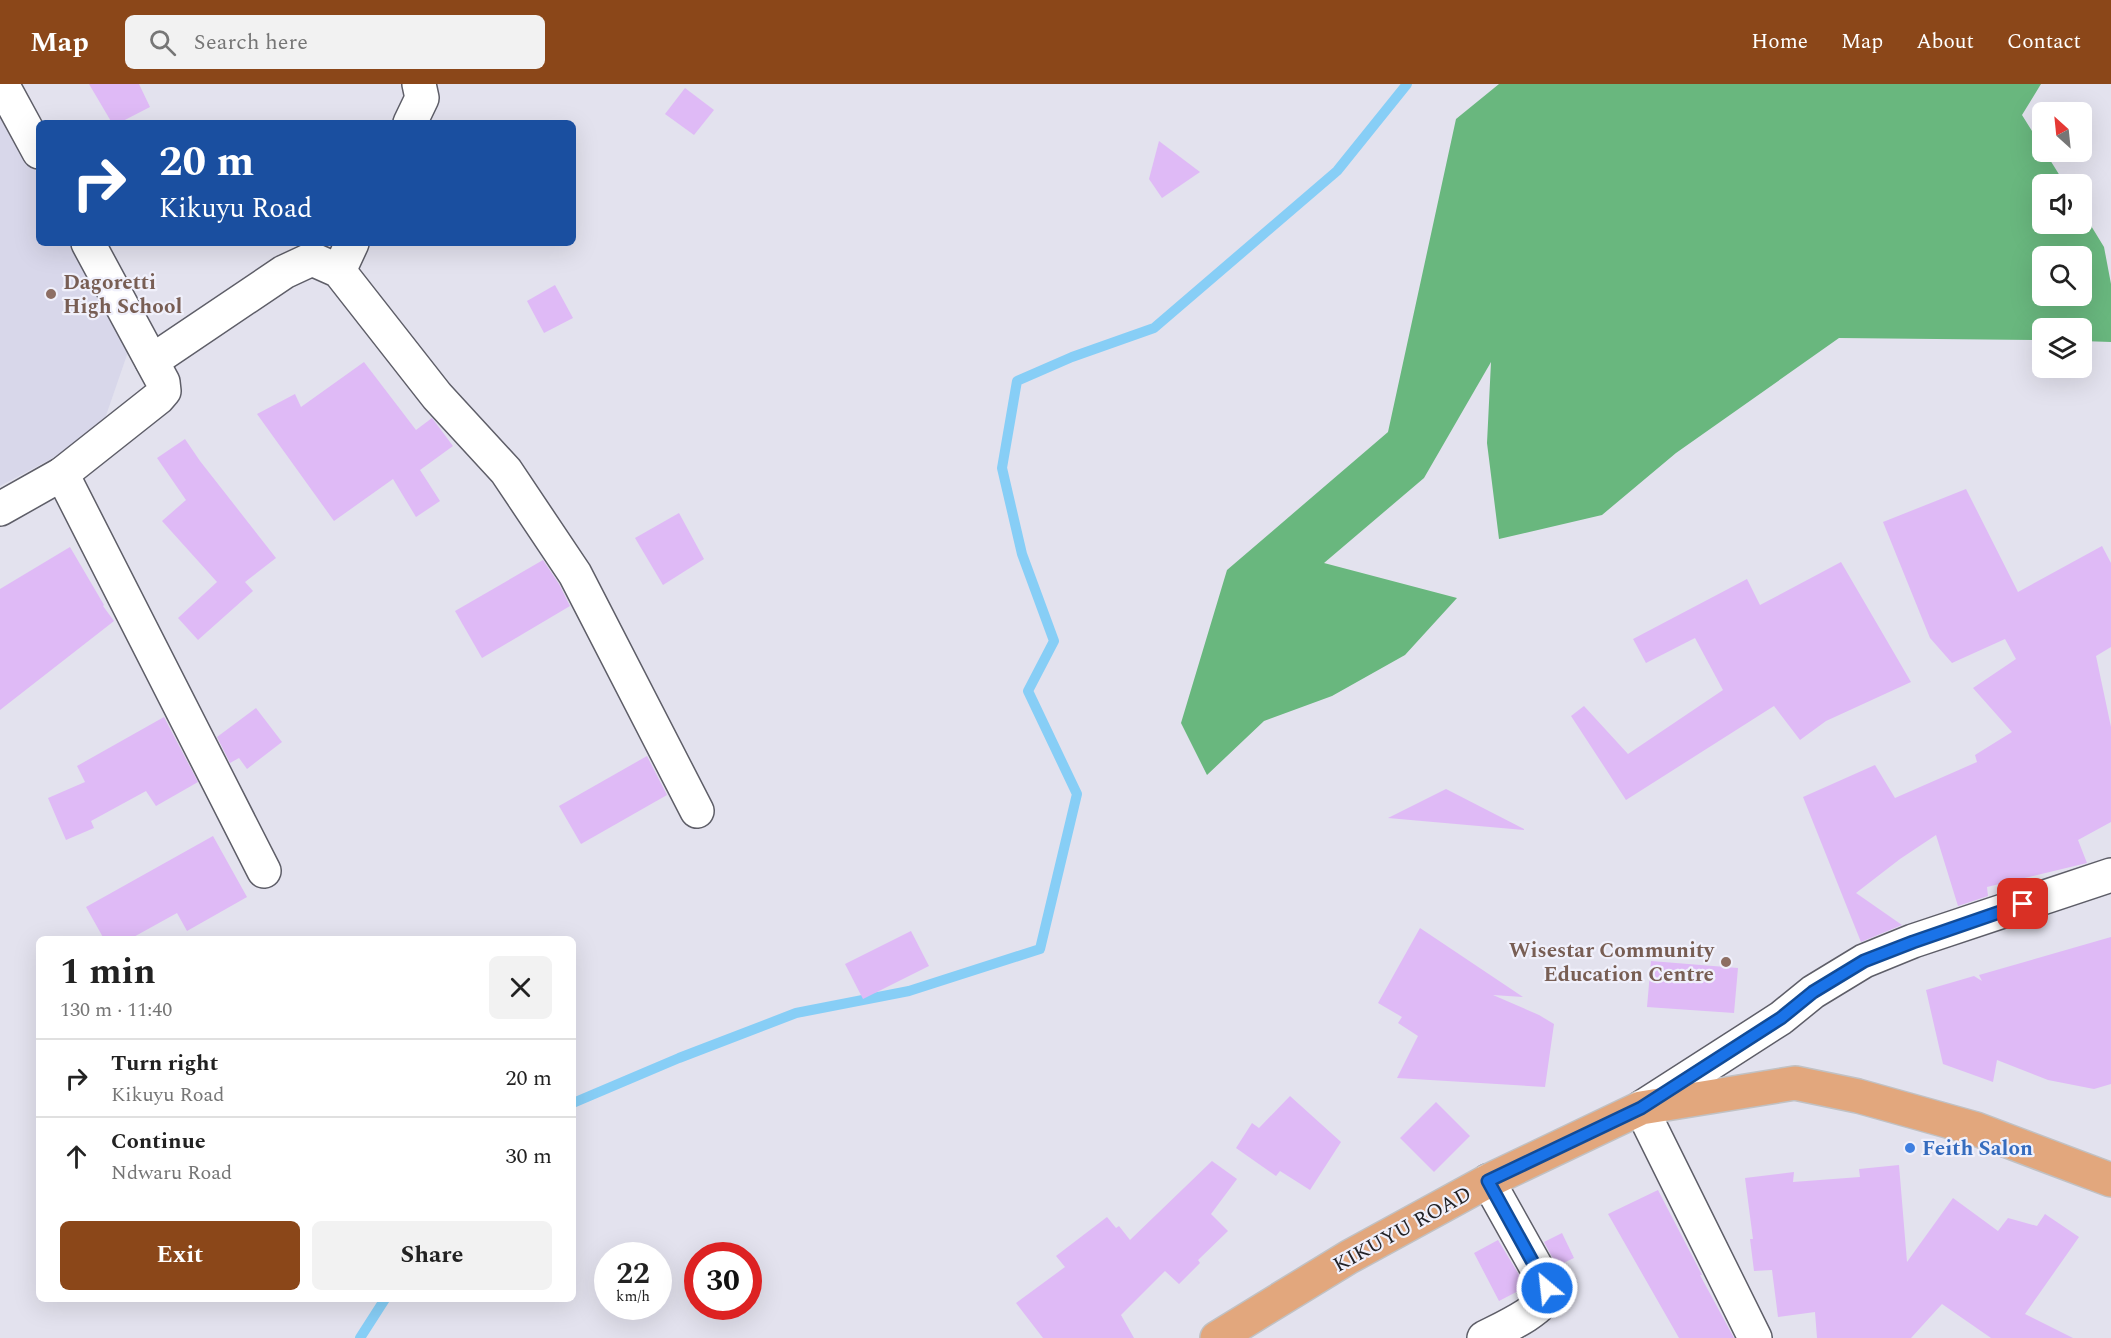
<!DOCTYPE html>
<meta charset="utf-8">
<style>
body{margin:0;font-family:Spectral,serif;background:#f2f2f2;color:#222;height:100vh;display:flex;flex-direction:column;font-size:22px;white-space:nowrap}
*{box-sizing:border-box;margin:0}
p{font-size:20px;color:#767676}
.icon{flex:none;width:33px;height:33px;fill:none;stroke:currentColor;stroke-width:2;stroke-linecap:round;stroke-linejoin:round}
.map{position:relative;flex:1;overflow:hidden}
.panel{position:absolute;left:36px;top:852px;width:540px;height:366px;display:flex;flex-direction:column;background:#fff;border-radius:9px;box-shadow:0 6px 24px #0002}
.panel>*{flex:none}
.top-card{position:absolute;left:36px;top:36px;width:540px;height:126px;border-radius:9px;box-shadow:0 6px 24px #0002;background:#1a4fa0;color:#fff;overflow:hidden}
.needle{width:39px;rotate:333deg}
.buttons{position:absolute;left:2032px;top:18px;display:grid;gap:12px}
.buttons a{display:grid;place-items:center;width:60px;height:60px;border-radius:9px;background:#fff;box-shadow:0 6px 24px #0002;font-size:30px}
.speed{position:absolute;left:594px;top:1158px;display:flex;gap:12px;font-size:30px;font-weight:700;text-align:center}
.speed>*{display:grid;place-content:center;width:78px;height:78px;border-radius:50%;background:#fff;box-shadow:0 6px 24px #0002;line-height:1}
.speed small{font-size:15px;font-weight:400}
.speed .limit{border:9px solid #d22;background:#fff;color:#111}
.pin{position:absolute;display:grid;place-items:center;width:51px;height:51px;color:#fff;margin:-26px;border-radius:12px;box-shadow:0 3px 9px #0006}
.me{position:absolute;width:66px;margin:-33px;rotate:332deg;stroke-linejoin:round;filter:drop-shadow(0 0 4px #0008)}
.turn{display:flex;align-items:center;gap:21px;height:126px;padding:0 24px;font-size:27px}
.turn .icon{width:78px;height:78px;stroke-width:2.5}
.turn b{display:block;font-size:42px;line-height:51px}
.round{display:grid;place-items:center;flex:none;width:63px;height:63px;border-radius:9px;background:#f2f2f2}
.summary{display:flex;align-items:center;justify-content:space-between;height:102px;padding:0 24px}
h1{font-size:36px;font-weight:700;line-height:45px}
.cta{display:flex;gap:12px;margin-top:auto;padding:12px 24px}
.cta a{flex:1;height:69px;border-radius:9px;background:#8b4719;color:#fff;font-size:24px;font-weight:700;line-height:69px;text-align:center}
.cta a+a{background:#f2f2f2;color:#222}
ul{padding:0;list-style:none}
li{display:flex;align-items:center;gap:18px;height:78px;padding:0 24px;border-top:2px solid #e0e0e0}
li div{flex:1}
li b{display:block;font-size:22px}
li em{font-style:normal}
header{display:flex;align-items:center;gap:36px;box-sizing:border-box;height:84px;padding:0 30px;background:#8b4719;color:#fff}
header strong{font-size:28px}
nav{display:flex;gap:33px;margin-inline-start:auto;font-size:21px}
.search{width:420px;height:54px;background:#f2f2f2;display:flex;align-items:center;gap:15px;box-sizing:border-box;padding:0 21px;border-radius:9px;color:#767676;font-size:22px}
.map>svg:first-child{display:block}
.built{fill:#d8d7ea}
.forest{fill:#69b77e;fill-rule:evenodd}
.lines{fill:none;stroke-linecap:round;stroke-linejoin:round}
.stream{stroke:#87cef6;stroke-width:10}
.building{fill:#dfbaf6}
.minor-casing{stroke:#5e5e68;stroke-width:36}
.major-casing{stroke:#c1c1c3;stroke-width:36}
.minor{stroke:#fff;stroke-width:33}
.major{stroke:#e2a77d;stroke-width:33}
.route-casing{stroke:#114b97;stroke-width:15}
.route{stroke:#1a73e8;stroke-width:10}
.education-dot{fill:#8d6e63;stroke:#f0f0fb;stroke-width:2}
.shop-dot{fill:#3f7fe0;stroke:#f0f0fb;stroke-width:2}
.labels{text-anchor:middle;stroke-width:4.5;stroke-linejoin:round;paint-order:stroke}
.education-label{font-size:21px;font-weight:bold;fill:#785e54;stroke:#f0f0fb;text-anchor:start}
.shop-label{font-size:21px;font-weight:bold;fill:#366cbe;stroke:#f0f0fb;text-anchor:start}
.street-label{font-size:21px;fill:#232327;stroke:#f0f0fb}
</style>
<header>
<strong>Map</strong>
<div class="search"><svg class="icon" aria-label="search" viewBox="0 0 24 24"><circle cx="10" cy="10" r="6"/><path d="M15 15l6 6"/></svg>Search here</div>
<nav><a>Home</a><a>Map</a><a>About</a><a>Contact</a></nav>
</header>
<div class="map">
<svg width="2111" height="1254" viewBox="0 0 2111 1254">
<rect width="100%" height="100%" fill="#e3e2ee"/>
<polygon class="built" points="0,22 39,93 39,159 75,159 130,262 100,349 0,402"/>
<path class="forest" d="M1499 0H2041L2022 31 2065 100H2043V140H2082V127L2104 163 2111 200V258L2082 257V244H2043V256L1839 254 1676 369 1602 431 1499 455 1487 359 1491 278 1424 394 1324 479 1457 514 1405 571 1332 612 1264 637 1207 691 1181 639 1227 486 1388 348 1456 35ZM2043 172H2082V212H2043Z"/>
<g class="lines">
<g class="stream">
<polyline points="573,1019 679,974 796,929 909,907 1040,865 1077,710 1028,607 1054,557 1022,470 1002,384 1017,297 1072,273 1154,244 1337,87 1407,0"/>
<polyline points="360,1254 385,1215"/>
</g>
</g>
<g class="building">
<polygon points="89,0 139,0 150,23 119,39 112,39"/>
<polygon points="685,4 714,26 694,51 665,30"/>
<polygon points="1159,57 1200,88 1162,114 1149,95"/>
<polygon points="555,201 573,234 544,249 527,217"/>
<polygon points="364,278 416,346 432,334 453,362 420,386 440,417 416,433 393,395 334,437 257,330 295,310 301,323"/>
<polygon points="185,355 200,377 276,474 245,498 253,507 198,556 178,534 217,498 162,437 186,416 157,374"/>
<polygon points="1966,405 2018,508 2102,462 2111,479 2111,563 2096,572 2111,643 2111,738 2078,756 2087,779 1987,803 1988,812 1958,822 1936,751 1900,775 1856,809 1902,841 1861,858 1803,713 1875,681 1895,714 1977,678 1975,671 2012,648 1973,604 2016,575 2005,555 1952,579 1930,554 1883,438"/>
<polygon points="679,429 704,475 663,501 635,454"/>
<polygon points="70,463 104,521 103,522 114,537 0,626 0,505"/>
<polygon points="543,476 559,500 570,522 482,574 455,527"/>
<polygon points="1841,478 1911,598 1826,637 1800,656 1774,622 1626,716 1571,632 1584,622 1628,670 1723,606 1695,554 1646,579 1633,555 1747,495 1760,521"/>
<polygon points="256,624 282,658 247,685 239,674 230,679 217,653"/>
<polygon points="164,633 198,698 156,722 146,707 91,737 94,744 66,756 48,714 85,698 77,682"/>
<polygon points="647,672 667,711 581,760 559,722"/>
<polygon points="1446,705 1524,745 1524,746 1388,734"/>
<polygon points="213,752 247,813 187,847 177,829 130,855 104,855 86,823"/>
<polygon points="1420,844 1523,913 1493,911 1539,931 1554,940 1545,1003 1397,994 1418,952 1398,939 1402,933 1378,919"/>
<polygon points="911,847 929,882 863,915 845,880"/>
<polygon points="2111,853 2111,1000 2094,1005 2048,996 1997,976 1993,998 1943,980 1926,906 1974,892 1982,897 1979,891"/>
<polygon points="1651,877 1738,884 1734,929 1647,923"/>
<polygon points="1290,1012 1341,1058 1310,1106 1280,1087 1276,1092 1236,1064 1252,1039 1259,1044"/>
<polygon points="1436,1018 1470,1052 1434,1088 1400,1054"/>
<polygon points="1212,1077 1237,1095 1211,1130 1228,1147 1198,1176 1200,1179 1179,1200 1165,1187 1121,1231 1134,1254 1043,1254 1016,1219 1065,1183 1056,1172 1107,1133 1116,1144 1119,1142 1130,1156"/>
<polygon points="1899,1081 1907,1178 1953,1114 1998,1147 2008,1134 2037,1142 2045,1130 2079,1153 2025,1230 2073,1254 1991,1254 1942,1220 1911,1254 1817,1254 1815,1228 1778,1233 1772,1186 1754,1187 1750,1155 1753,1155 1745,1094 1794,1088 1793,1098 1860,1093 1859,1085"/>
<polygon points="1658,1106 1702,1191 1700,1191 1734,1254 1679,1254 1608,1130"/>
<polygon points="1562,1149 1574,1174 1557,1182 1544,1158"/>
<polygon points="1498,1156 1524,1199 1522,1200 1524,1204 1499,1217 1474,1169"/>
</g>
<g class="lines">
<defs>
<g id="minor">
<polyline points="2,0 39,68"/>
<polyline points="410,39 422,14 419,0"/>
<polyline points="339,187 352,159"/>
<polyline points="152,277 284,188 312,175 339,187 437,312 506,387 575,490 697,727"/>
<polyline points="62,390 264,787"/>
<polyline points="0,425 62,390 158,314 164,307 163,298 88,159"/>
<path d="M1484 1254C1499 1246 1544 1226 1547 1210 1548 1206 1546 1201 1544 1197L1488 1097"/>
<polyline points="1755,1254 1641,1024 1781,934 1813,908 1864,877 1913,857 2111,791"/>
</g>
<polyline id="major" points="1217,1254 1349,1173 1488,1097 1641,1024 1795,999 1858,1012 1976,1045 2111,1096"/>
</defs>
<use href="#minor" class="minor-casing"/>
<use href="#major" class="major-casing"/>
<use href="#minor" class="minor"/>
<use href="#major" class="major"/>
</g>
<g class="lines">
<defs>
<polyline id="route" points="1547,1204 1488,1097 1641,1024 1781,934 1813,908 1864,877 1913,858 2023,820"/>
</defs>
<use href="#route" class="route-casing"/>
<use href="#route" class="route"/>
</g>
<g class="education-dot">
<circle cx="51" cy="210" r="6"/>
<circle cx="1726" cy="878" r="6"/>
</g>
<circle class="shop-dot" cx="1910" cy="1064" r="6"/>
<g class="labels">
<g class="education-label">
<text x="63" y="205">Dagoretti<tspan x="63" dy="24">High School</tspan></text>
<text x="1714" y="873" text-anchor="end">Wisestar Community<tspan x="1714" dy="24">Education Centre</tspan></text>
</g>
<g class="shop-label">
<text x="1922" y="1071">Feith Salon</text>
</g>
<g class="street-label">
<text transform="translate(1402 1145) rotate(-29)" y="7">KIKUYU ROAD</text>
</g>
</g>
</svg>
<div class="buttons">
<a><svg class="needle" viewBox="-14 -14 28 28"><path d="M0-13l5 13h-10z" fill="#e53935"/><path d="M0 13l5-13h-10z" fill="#767676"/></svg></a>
<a><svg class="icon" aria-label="sound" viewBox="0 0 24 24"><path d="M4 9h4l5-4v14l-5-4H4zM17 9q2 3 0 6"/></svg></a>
<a><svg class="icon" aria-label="search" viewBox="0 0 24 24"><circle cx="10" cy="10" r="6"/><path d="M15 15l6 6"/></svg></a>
<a><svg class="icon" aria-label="layers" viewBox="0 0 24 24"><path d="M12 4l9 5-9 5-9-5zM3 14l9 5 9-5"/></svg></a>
</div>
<div class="speed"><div>22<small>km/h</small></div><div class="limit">30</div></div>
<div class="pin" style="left:2023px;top:820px;background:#d93025"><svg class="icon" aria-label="arrive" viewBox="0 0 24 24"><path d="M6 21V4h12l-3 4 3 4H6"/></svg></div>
<svg class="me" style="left:1547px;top:1204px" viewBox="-20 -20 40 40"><circle r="17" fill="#1a73e8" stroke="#fff" stroke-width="3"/><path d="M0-11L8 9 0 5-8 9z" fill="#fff"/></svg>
<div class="top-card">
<div class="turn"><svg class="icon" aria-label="right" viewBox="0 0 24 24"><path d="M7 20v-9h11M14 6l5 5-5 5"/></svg><div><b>20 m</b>Kikuyu Road</div></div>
</div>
<section class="panel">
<div class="summary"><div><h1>1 min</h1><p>130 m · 11:40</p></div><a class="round"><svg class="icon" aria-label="close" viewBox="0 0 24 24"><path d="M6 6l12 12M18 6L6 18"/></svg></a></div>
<ul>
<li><svg class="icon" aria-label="right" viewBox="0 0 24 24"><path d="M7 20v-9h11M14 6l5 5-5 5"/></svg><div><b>Turn right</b><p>Kikuyu Road</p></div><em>20 m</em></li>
<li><svg class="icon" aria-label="ahead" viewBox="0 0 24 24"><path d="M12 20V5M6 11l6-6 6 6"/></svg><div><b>Continue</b><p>Ndwaru Road</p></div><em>30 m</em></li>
</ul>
<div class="cta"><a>Exit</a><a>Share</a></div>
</section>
</div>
